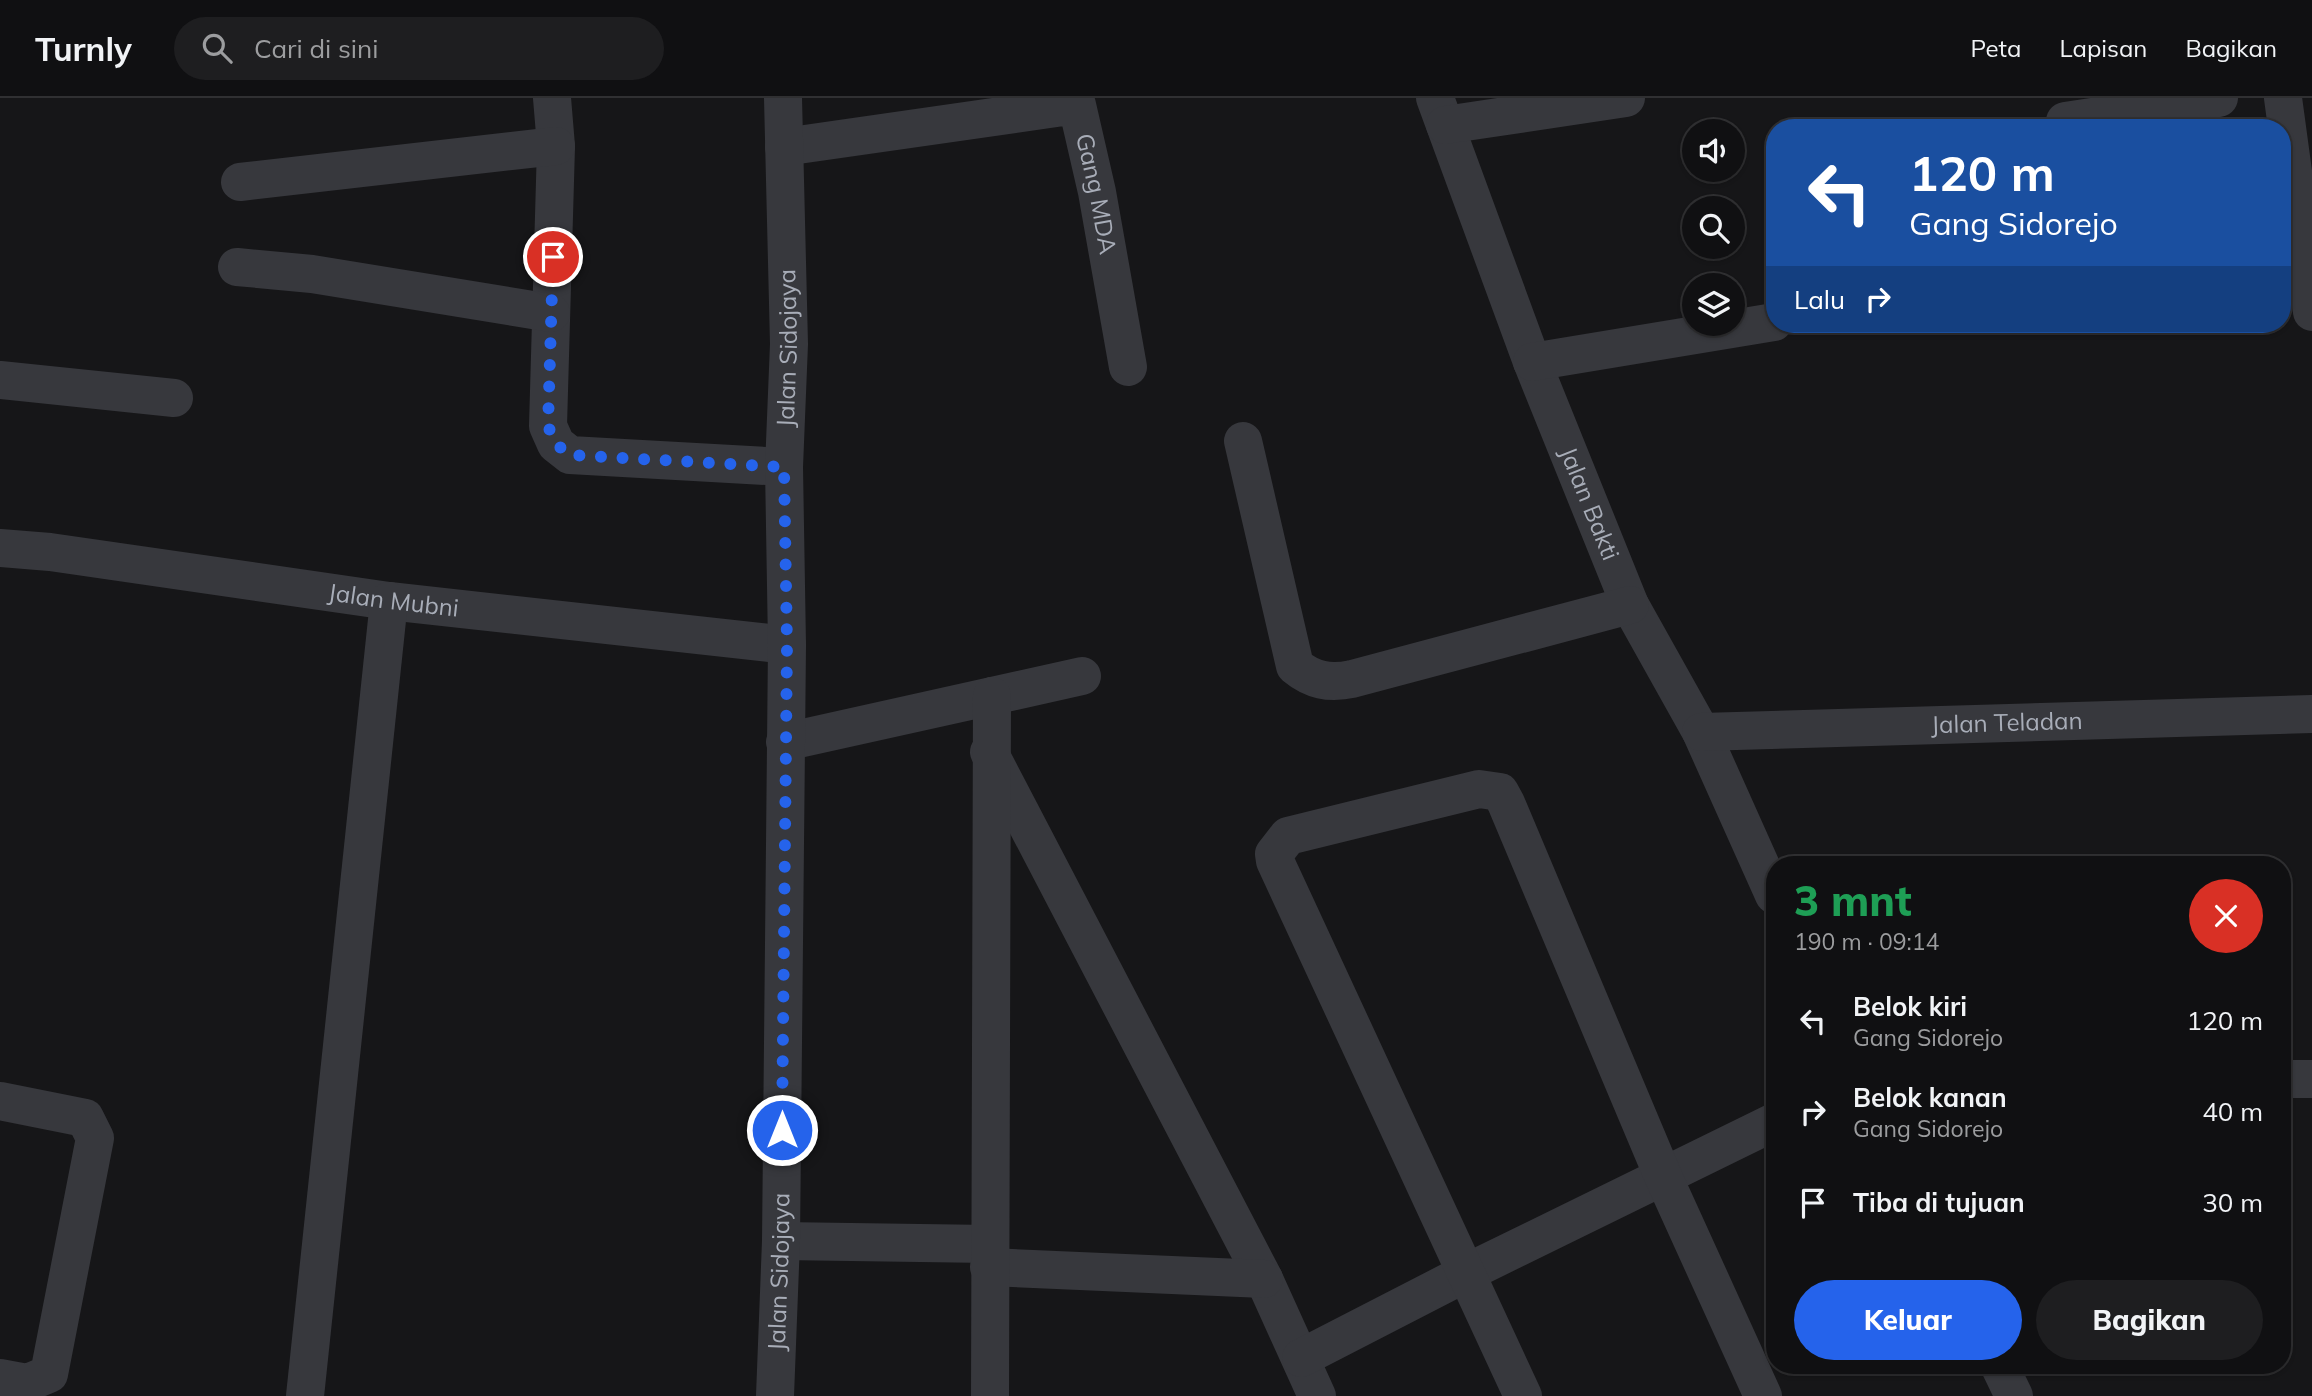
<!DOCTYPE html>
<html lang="id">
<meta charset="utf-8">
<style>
body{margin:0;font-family:Mulish,sans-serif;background:#1e1e20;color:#f1f3f6;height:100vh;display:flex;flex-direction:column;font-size:26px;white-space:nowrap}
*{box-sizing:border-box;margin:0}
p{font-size:23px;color:#9c9d9f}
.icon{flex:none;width:38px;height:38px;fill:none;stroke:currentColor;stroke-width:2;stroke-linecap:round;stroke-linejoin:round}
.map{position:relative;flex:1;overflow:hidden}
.drawer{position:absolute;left:1766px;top:758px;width:525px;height:518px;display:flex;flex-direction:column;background:#101012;border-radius:28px;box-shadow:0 2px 5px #0004,0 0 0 2px #303032}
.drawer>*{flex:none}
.hud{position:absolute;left:1766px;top:21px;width:525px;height:214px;border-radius:28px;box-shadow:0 2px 5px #0004,0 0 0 2px #303032;background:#1a4fa0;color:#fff;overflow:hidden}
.controls{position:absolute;left:1682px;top:21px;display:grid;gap:14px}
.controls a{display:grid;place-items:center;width:63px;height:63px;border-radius:50%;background:#101012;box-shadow:0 2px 5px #0004,0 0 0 2px #303032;font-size:35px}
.pin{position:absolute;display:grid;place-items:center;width:60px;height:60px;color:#fff;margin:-30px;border:4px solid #fff;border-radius:50%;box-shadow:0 2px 7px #0007}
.me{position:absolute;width:77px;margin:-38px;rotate:0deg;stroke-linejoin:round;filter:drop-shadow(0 0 5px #0008)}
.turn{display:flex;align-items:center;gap:24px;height:147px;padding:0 28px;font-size:32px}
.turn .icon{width:91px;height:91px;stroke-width:2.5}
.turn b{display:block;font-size:49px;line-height:60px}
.then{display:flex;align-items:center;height:66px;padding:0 28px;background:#0003;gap:14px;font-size:26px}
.round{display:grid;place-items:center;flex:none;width:74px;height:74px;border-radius:37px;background:#1e1e20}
.headline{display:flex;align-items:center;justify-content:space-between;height:119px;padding:0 28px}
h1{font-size:42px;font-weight:800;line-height:52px;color:#1e9e55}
.button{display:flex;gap:14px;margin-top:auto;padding:14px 28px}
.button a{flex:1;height:80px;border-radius:42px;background:#2563eb;color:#fff;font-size:28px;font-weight:800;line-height:80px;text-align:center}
.button a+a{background:#1e1e20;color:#f1f3f6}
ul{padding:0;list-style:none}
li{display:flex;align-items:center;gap:21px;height:91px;padding:0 28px}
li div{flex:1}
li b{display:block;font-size:26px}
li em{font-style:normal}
header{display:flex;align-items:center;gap:42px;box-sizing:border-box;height:98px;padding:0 35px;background:#101012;border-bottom:2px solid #303032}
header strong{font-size:33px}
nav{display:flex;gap:38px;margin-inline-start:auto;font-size:24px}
.search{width:490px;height:63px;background:#1e1e20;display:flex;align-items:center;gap:18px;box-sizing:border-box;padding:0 24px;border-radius:38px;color:#9c9d9f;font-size:26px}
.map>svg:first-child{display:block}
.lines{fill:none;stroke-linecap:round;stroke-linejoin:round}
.minor{stroke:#37383d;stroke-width:38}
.route{stroke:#2563eb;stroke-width:12;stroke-dasharray:0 21.6}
.labels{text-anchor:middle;stroke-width:7;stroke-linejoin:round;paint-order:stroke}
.street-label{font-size:24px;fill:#a8adb8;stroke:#111113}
</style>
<header>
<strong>Turnly</strong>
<div class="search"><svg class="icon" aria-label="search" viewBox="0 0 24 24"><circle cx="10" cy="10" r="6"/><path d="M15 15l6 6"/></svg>Cari di sini</div>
<nav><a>Peta</a><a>Lapisan</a><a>Bagikan</a></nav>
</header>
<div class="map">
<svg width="2312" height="1298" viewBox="0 0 2312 1298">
<rect width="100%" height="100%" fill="#161618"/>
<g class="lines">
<g class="minor">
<polyline points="552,0 556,48 548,328 556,346 570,357 784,369"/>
<path id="s1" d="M1435 0 1532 264 1630 507 1701 634 1774 797"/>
<polyline points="2283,0 2312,214"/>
<polyline points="2065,23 2219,0"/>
<polyline points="1445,27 1626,0"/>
<path id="s2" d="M784 49 1077 7 1097 94 1128 269"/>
<polyline points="240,84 556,48"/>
<polyline points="237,169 312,176 551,215"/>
<polyline points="1532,264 1774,224"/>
<polyline points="0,282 174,300"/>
<path d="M1243 343 1295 568C1312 582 1329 586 1352 581L1630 507"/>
<path id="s3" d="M0 450 50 454 389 503 787 547"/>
<path id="s4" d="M1701 634 2312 616"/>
<polyline points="785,644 1082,578"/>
<polyline points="989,654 1264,1181 1317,1298"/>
<polyline points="2282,981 2312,981"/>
<polyline points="0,1003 85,1020 95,1040 49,1276 27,1285 0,1280"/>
<polyline points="781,1143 990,1146"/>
<polyline points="989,1169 1264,1181"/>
<polyline points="1301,1260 1466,1175 1774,1024"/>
<polyline points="1999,1267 2014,1298"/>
<polyline points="305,1298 389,503"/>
<path id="s5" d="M775 1298 781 1143 787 547 784 369 789 246 783 0"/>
<polyline points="990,1298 992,598"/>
<polyline points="1523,1298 1275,763 1274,756 1288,738 1479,691 1500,694 1506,705 1663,1078 1763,1298"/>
</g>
</g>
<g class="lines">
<polyline class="route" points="553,159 548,328 556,346 570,357 784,369 787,547 782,1032"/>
</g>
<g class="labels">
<g class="street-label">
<text dy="8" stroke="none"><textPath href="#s2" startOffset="387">Gang MDA</textPath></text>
<text dy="8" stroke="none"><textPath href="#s5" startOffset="1048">Jalan Sidojaya</textPath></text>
<text dy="8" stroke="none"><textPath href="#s1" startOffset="434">Jalan Bakti</textPath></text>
<text dy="8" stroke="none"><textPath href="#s3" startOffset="397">Jalan Mubni</textPath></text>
<text dy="8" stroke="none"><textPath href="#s4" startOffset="306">Jalan Teladan</textPath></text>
<text dy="8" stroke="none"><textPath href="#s5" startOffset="124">Jalan Sidojaya</textPath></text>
</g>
</g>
</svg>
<div class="controls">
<a><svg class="icon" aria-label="sound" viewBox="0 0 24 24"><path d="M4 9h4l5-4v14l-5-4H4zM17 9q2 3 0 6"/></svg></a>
<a><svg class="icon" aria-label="search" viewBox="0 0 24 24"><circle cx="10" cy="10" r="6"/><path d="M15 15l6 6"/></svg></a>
<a><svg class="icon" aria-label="layers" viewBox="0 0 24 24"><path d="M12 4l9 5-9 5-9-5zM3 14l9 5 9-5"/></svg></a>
</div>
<div class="pin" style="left:553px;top:159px;background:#d93025"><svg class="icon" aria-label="arrive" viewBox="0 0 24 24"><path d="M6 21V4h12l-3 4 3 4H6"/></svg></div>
<svg class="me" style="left:782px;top:1032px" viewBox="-20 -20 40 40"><circle r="17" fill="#2563eb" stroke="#fff" stroke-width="3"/><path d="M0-11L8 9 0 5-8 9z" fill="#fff"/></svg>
<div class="hud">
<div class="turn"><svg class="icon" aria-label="left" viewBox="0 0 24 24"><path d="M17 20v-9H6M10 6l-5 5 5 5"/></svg><div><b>120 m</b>Gang Sidorejo</div></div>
<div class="then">Lalu<svg class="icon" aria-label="right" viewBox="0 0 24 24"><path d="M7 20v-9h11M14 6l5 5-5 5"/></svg></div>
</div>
<section class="drawer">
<div class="headline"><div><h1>3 mnt</h1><p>190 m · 09:14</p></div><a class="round" style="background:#d93025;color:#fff"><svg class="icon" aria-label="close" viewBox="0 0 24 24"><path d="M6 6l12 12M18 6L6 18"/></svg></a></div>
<ul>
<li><svg class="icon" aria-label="left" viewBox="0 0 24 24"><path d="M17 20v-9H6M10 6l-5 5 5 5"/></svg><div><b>Belok kiri</b><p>Gang Sidorejo</p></div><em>120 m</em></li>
<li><svg class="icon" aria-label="right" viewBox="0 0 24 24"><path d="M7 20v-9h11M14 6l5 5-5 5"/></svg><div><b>Belok kanan</b><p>Gang Sidorejo</p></div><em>40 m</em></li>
<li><svg class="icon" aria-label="arrive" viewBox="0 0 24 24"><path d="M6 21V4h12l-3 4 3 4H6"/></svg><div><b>Tiba di tujuan</b></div><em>30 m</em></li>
</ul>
<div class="button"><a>Keluar</a><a>Bagikan</a></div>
</section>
</div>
